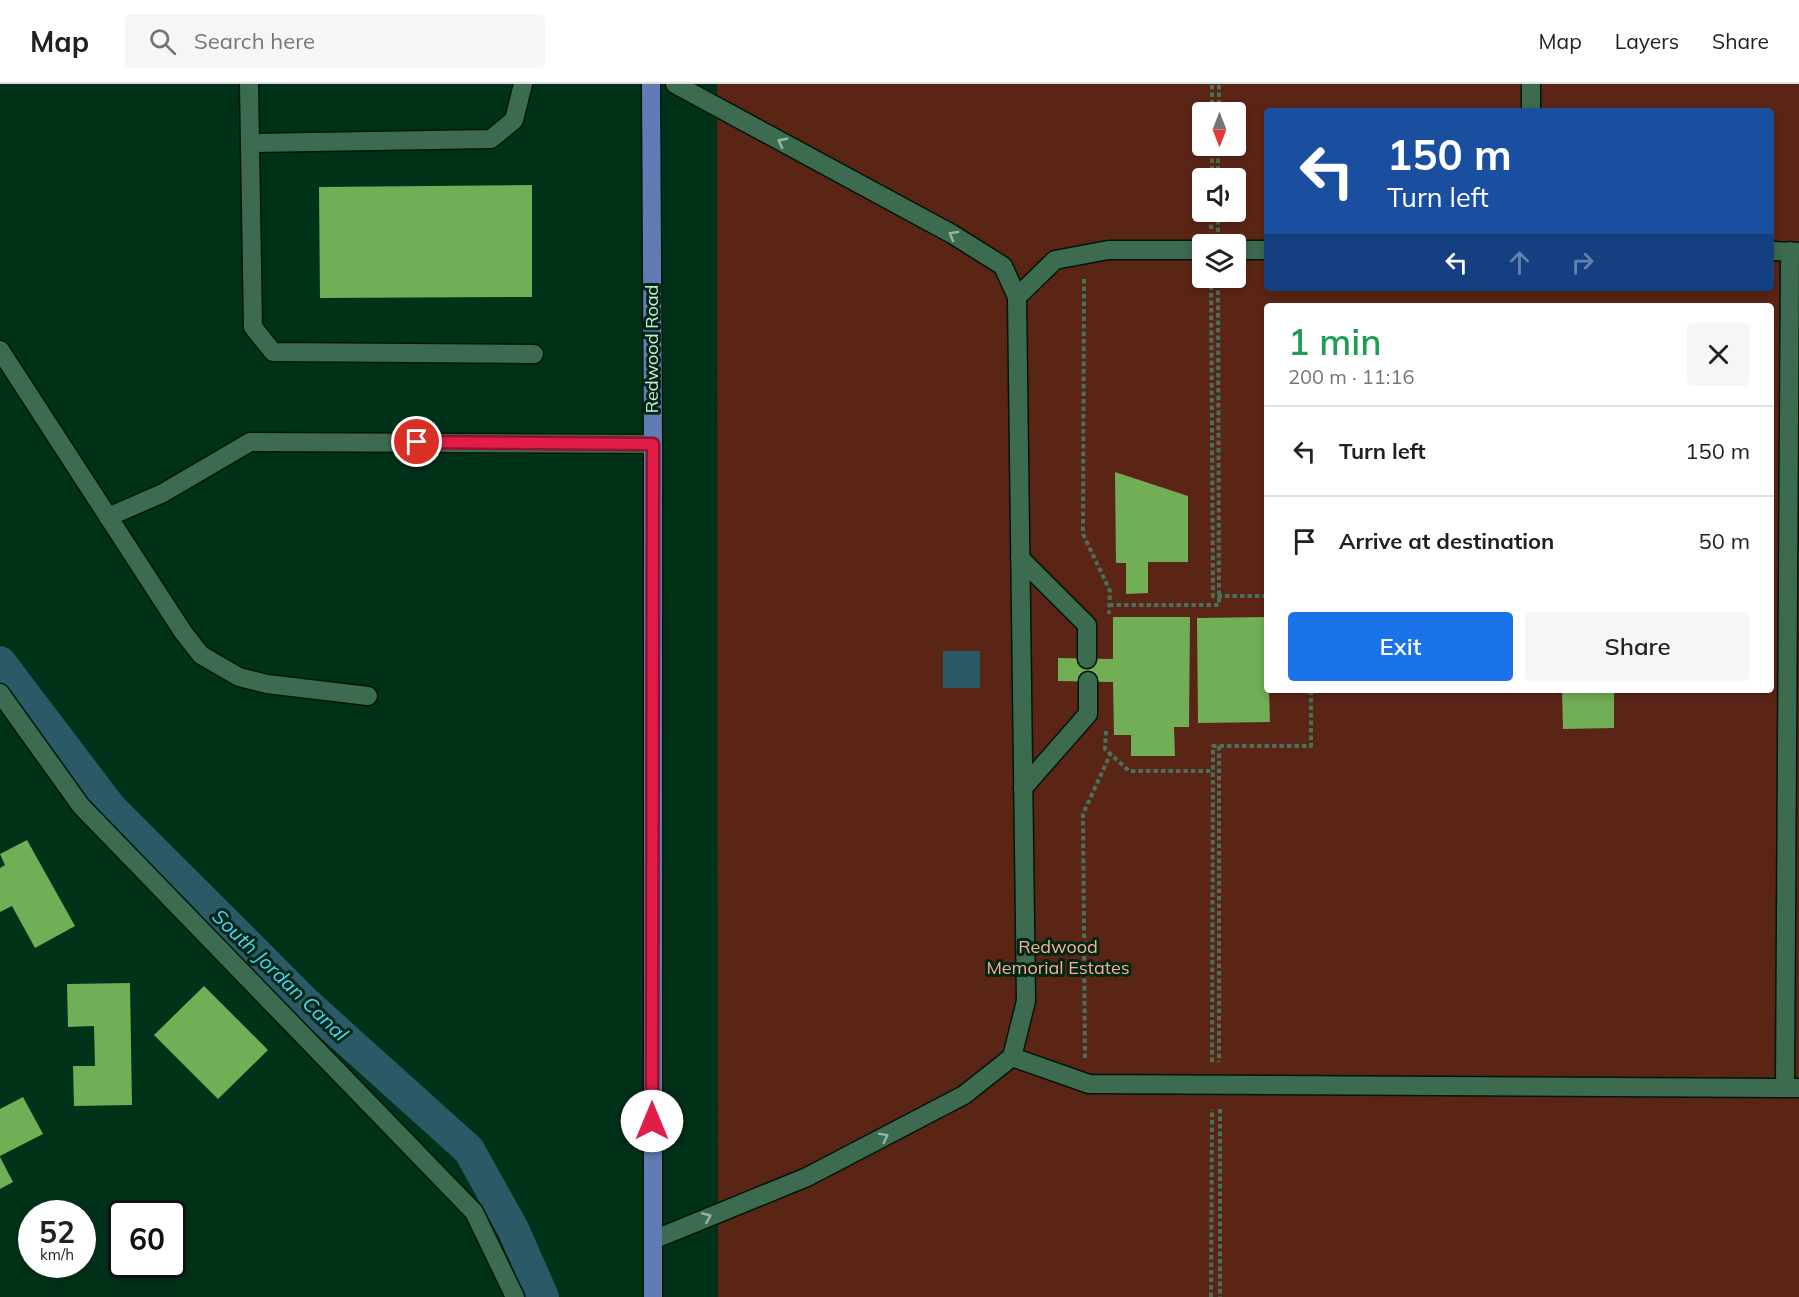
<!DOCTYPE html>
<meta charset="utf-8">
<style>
body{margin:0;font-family:Mulish,sans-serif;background:#f6f6f6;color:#202124;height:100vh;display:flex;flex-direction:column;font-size:22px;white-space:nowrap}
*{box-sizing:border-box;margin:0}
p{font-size:20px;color:#757577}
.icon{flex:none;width:33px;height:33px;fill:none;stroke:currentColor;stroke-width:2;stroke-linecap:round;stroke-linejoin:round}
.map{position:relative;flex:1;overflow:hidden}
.drawer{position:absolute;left:1264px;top:219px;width:510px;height:390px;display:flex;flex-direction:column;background:#fff;border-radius:6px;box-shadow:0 3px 9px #0003}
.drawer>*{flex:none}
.banner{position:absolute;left:1264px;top:24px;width:510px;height:183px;border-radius:6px;box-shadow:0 3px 9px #0003;background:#1a4fa0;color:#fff;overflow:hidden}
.needle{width:39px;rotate:180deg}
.tools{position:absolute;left:1192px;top:18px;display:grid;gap:12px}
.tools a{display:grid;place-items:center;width:54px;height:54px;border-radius:6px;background:#fff;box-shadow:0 3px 9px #0003;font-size:30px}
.speed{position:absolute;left:18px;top:1116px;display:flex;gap:12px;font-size:30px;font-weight:700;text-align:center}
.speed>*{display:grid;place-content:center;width:78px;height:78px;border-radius:50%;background:#fff;box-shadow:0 3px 9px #0003;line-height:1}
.speed small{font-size:15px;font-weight:400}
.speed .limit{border:3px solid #111;border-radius:9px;background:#fff;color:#111}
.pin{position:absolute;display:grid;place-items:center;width:51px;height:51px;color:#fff;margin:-26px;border:3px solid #fff;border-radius:50%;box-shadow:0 2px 6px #0007}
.me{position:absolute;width:66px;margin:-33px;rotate:0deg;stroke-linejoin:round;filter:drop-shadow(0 0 4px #0008)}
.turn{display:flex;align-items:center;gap:21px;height:126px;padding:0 24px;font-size:27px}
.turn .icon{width:78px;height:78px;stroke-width:2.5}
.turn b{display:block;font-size:42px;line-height:51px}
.lanes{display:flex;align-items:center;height:57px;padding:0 24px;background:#0003;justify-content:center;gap:30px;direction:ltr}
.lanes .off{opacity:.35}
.round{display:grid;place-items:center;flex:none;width:63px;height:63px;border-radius:6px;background:#f6f6f6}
.summary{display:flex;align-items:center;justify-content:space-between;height:102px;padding:0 24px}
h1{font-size:36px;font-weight:600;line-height:45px;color:#1e9e55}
.cta{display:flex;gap:12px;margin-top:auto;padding:12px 24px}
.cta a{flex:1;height:69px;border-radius:6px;background:#1a73e8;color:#fff;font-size:24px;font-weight:600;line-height:69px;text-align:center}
.cta a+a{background:#f6f6f6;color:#202124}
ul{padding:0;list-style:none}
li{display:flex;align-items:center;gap:18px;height:90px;padding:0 24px;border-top:2px solid #e0e0e0}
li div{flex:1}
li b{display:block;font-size:22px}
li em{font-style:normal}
header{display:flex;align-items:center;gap:36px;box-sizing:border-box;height:84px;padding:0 30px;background:#fff;border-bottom:2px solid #e0e0e0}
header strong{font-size:28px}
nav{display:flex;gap:33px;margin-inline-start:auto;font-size:21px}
.search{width:420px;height:54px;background:#f6f6f6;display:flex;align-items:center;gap:15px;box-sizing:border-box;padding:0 21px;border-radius:6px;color:#757577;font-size:22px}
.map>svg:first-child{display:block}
.green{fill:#5b2516;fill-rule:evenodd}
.water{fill:#2b5965}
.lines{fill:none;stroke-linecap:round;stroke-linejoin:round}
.canal{stroke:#2b5965;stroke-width:32}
.building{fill:#72ae56}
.minor-casing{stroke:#011609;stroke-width:21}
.major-casing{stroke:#011609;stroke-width:21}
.path{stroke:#48715b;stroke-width:4;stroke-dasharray:4.5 3;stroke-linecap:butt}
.minor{stroke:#3c6b4f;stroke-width:18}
.major{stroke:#617bb4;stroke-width:18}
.oneway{stroke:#95b7a1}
.route-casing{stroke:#92132f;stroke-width:15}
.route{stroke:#e11d48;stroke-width:10}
.labels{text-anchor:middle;stroke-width:6;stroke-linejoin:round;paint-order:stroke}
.street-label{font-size:18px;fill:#d0e9d8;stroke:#012613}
.park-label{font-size:18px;fill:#fdad97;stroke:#012613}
.water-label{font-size:20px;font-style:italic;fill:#40dafd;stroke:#012613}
</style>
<header>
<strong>Map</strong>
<div class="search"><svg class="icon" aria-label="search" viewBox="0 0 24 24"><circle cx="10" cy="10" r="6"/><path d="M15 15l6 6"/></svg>Search here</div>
<nav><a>Map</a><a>Layers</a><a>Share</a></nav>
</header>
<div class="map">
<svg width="1799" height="1213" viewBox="0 0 1799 1213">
<rect width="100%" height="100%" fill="#003219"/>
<path class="green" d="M717 0H1799V1213H718ZM1268 27H1772V204H1268ZM1203 28H1236V62H1203ZM1203 94H1236V128H1203ZM1203 160H1236V194H1203ZM1268 222H1772V606H1268Z"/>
<rect class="water" x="943" y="567" width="37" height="37"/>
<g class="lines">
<polyline class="canal" points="0,578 110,723 307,920 469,1066 513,1145 543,1213"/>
</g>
<g class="building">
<polygon points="532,101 532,213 320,214 319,103"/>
<polygon points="1115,388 1188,412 1188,478 1148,478 1148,509 1126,510 1126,479 1116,479"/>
<polygon points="1113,533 1190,533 1189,643 1174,643 1175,672 1131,672 1131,651 1114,651 1113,598 1058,597 1058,574 1113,575"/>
<polygon points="1268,533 1268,606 1269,606 1270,638 1198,639 1197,534"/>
<polygon points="1562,606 1614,606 1614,644 1563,645"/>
<polygon points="27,756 75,842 35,864 12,822 0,828 0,784 5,781 0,770"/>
<polygon points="130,899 132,1021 74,1022 73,982 95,982 94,942 68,943 67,900"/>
<polygon points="204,902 268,966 218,1015 154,951"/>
<polygon points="23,1013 43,1050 0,1072 0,1025"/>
<polygon points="0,1073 13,1098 0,1105"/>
</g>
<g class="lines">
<defs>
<g id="minor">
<polyline points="249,0 253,243 273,268 534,270"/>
<polyline points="1531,0 1531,27"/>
<polyline points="250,59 491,55 514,36 523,0"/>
<polyline points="1236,166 1268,166"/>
<polyline points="1772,167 1799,168"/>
<polyline points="1017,213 1055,176 1108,166 1203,166"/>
<polyline points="0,266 183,548 201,571 239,593 267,600 368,612"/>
<polyline points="108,433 163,409 250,358 653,360"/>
<polyline points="1020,474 1087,541 1087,575"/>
<polyline points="0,609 81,722 474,1128 515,1213"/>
<polyline points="1023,704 1088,630 1088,597"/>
<polyline points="1012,973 1089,1000 1799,1004"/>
<polyline points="1785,1004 1790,167"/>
<polyline points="653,1156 807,1093 964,1011 1012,973 1026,917 1017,213 1003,182 952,150 675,0"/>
</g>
<polyline id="major" points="651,0 653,360 653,1213"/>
</defs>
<use href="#minor" class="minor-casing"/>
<use href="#major" class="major-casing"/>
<g class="path">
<polyline points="1212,28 1212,0"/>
<polyline points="1219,28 1219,0"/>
<polyline points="1212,94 1212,62"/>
<polyline points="1218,94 1218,62"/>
<polyline points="1211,145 1211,128"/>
<polyline points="1218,148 1218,128"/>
<polyline points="1211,194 1213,512 1268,512"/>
<polyline points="1084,195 1083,450 1110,507 1109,530"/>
<polyline points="1109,521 1219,521 1218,194"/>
<polyline points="1106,647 1105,665 1129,687 1213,687"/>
<polyline points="1219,662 1219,978"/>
<polyline points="1085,974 1083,730 1110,671"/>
<polyline points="1212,978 1213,662 1311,662 1311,606"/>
<polyline points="1220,1025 1220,1213"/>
<polyline points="1211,1213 1212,1025"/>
</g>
<use href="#minor" class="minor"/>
<use href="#major" class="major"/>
</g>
<defs><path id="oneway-chevron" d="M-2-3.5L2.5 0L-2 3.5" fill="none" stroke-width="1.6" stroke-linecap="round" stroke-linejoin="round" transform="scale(1.5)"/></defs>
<g class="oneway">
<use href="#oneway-chevron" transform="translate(782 58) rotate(-152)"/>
<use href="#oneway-chevron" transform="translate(953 151) rotate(-150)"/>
<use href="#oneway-chevron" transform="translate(884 1053) rotate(-27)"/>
<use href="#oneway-chevron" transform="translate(707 1133) rotate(-23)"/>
</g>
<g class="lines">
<defs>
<polyline id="route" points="417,358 653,360 652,1037"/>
</defs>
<use href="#route" class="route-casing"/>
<use href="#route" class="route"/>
</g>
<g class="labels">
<g class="street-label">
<text transform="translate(652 265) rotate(-90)" y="6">Redwood Road</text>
</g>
<g class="park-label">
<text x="1058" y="869">Redwood<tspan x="1058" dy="21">Memorial Estates</tspan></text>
</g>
<g class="water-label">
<text transform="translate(280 891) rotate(44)" y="7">South Jordan Canal</text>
</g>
</g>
</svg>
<div class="tools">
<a><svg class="needle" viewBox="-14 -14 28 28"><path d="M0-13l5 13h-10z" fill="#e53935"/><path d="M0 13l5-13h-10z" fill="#757577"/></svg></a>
<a><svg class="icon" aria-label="sound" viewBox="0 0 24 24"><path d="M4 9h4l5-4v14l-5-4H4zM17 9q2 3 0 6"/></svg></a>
<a><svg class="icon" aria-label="layers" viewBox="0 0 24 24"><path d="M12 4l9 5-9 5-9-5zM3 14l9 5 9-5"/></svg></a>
</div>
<div class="speed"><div>52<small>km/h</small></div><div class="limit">60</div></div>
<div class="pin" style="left:417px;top:358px;background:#d93025"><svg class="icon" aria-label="arrive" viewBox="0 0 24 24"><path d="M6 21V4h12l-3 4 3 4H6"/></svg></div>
<svg class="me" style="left:652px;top:1037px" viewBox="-20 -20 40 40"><circle r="19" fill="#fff"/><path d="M0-13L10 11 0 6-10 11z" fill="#e11d48"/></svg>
<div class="banner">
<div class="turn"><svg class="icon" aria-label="left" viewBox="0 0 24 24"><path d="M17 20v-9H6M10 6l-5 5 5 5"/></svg><div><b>150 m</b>Turn left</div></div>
<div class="lanes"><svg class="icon" aria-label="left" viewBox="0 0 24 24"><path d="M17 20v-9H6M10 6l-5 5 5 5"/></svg><svg class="icon off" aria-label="ahead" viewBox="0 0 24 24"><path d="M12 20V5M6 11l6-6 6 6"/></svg><svg class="icon off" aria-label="right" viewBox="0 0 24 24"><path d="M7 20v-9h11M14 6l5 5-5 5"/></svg></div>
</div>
<section class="drawer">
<div class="summary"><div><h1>1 min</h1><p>200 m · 11:16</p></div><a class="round"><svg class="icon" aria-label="close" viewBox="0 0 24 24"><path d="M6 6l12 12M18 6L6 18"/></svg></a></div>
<ul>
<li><svg class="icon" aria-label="left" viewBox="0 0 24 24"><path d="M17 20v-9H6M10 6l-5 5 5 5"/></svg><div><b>Turn left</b></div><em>150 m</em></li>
<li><svg class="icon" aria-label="arrive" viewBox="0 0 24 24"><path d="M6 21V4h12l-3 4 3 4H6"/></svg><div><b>Arrive at destination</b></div><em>50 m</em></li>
</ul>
<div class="cta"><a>Exit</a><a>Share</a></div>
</section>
</div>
